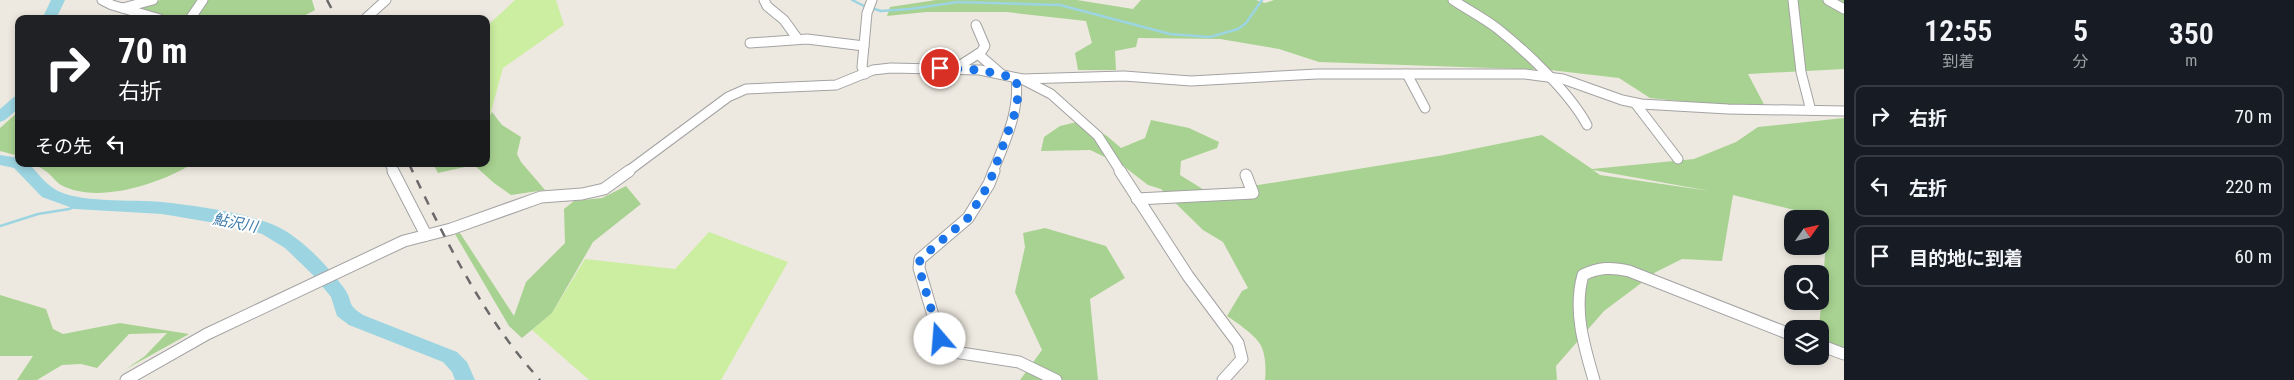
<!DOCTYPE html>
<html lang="ja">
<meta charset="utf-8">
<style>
body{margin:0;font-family:"Roboto Condensed","Noto Sans JP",sans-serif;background:#20242c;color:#f1f3f6;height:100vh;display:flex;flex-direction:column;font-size:19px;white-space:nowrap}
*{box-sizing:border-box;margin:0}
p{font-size:16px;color:#9ea1a6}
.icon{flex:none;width:28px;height:28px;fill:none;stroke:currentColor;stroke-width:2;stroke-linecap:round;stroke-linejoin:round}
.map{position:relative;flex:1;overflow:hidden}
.sheet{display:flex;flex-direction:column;background:#171b24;width:450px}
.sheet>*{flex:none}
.guide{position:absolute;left:15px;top:15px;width:475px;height:152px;border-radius:10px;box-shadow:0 2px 8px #0003;background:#202124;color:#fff;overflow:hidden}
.needle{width:32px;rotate:56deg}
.buttons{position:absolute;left:1784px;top:210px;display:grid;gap:10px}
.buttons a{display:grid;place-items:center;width:45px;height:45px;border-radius:10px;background:#171b24;box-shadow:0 2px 8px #0003;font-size:25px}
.pin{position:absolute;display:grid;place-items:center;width:42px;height:42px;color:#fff;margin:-21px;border:2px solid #fff;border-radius:50%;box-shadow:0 1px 5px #0007}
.me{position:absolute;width:55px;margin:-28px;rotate:342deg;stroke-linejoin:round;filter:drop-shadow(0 0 4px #0008)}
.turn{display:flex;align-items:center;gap:18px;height:105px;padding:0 20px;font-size:22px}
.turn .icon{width:65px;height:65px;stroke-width:2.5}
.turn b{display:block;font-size:35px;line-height:42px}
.then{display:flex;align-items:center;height:48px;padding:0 20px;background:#0003;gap:10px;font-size:19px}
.eta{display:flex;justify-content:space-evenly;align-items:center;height:85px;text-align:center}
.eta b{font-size:30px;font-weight:600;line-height:35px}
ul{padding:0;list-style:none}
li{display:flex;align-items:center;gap:15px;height:62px;margin:0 10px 8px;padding:0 10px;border:2px solid #363941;border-radius:10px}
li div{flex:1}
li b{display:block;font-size:19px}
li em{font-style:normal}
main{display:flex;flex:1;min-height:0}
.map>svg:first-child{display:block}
.grass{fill:#cbeea0}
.forest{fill:#a8d291;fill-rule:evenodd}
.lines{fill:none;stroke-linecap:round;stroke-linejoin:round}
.stream{stroke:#9cd5e1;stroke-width:2.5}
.river{fill:#9cd5e1;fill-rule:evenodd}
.minor-far1-casing{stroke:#a3a3a3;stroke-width:11}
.minor-casing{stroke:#a3a3a3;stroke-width:13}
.minor-far1{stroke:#fff;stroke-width:9}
.minor{stroke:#fff;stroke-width:11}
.rail{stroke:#6a6a6a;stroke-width:2.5;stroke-dasharray:9 9;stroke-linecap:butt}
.route{stroke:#1a73e8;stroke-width:9;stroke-dasharray:0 16.2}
.labels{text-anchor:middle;stroke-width:4;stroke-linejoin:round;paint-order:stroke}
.water-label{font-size:15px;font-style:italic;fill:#3f7bab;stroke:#fff}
</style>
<main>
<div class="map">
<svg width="1844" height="380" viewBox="0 0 1844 380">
<rect width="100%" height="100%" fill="#eee9e0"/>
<g class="grass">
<polygon points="515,0 556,0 564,25 503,68 490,115 486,113 486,27"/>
<polygon points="709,232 788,262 721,380 589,380 532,330 552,313 585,259 675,269"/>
</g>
<g class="forest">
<polygon points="161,0 312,0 315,10 302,17 291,19 173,19 135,7"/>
<polygon points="936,0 1077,0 1133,9 1141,0 1256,0 1265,3 1274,0 1844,0 1844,69 1748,74 1767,110 1650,98 1619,78 1550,70 1319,62 1279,49 1220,39 1138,38 1136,47 1115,51 1116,70 1078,70 1075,53 1092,43 1086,21 1006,12 926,12 887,16 890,7"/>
<polygon points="19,111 19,156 0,151 0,128"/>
<polygon points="492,112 502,125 521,137 517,154 521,162 545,190 511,195 494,183 474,165 438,173 433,164 486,164 486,113 490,115"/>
<path d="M1844 118V347L1820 340 1819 329 1828 218 1733 195 1722 261 1682 259 1656 272 1604 311 1556 366 1557 380H1265C1266 370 1266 354 1260 344 1255 335 1236 322 1227 316L1242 291 1248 288 1223 242 1203 230 1161 189 1148 185 1122 165 1090 150 1041 151 1044 137 1060 126 1081 121 1107 136 1121 148 1145 138 1151 120 1189 128 1219 142 1217 148 1181 161 1180 175 1209 193 1444 155 1542 135 1592 169 1694 159 1736 142 1758 127ZM1593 170 1710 191 1600 175Z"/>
<path d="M34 164H184L187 167C155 185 96 204 61 185 56 182 52 176 47 172 43 169 38 166 34 164Z"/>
<polygon points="626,186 641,204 593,242 552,313 522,338 509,326 455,234 460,233 514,316 526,282 565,243 564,209 574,201 602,198"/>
<polygon points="1045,228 1106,246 1125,278 1090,299 1098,380 1020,380 1042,350 1015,292 1025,247 1023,233"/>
<polygon points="0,295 46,309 53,329 63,334 120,323 189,334 126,369 145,356 167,333 129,334 97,368 81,364 62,365 37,380 17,380 33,356 0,356"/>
</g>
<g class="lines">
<g class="stream">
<polyline points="852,0 866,7"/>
<polyline points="871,8 881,11 910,9 958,2 1060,5 1170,34 1210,37 1238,29 1246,23 1262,0"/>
<polyline points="0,226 38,214 69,209 82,204"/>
</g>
<g class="river">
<polygon points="51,0 65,0 56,19 42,19"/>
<polygon points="19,95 19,108 5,120 0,122 0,109 14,97"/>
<path d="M0 155 19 158V164H29C37 172 44 182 53 188 75 204 134 199 162 202 191 205 248 213 274 225 301 237 326 264 344 288 354 302 345 303 363 315L457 352 467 362 475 380H455L452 372 443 362 349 325 337 316 331 297 314 276 285 248 262 234 239 227 162 214 75 209 42 197 14 168 0 165Z"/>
</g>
<defs>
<g id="minor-far1">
<polyline points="102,0 112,5 160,19"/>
<polyline points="764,0 767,6 784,20 797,38"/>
<path d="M1453 0C1468 10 1484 18 1498 29 1527 52 1570 93 1587 125"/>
<polyline points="1793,0 1801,72 1810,107"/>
<polyline points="1828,0 1844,9"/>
<polyline points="123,8 153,0"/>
<polyline points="190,19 203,0"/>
<polyline points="365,19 386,0"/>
<polyline points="750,43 807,39 864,46"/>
<polyline points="978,54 1000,73"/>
<polyline points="956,68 981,52 985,46 976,25"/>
<polyline points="865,74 862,67 867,13 872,0"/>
<polyline points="1407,74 1425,108"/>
<polyline points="1022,79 1051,94 1098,136 1121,172"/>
<polyline points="1635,103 1678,159"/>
<polyline points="390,164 394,172"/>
<polyline points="627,172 728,97 746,89 836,85 873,70 891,68 980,70 1022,79 1124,76 1191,81 1317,74 1525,74 1563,79 1622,100 1641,104 1728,109 1844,111"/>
<path d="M993 172C1005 141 1020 112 1016 78"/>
</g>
<g id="minor">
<polyline points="393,171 426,235"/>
<polyline points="994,171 989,184 968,218 920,259 919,268 940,339 948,351 1019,362 1056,380"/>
<polyline points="1120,171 1188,276 1238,343 1242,359 1223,380"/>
<polyline points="1137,199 1253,193 1246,175"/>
<polyline points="1820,345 1844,354"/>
<polyline points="126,380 207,334 404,241 451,229 541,197 582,194 604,189 629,171"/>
<path d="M1594 380C1584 346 1573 310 1583 275 1599 267 1612 267 1629 271L1792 335"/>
</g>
</defs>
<use href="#minor-far1" class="minor-far1-casing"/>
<use href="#minor" class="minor-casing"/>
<use href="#minor-far1" class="minor-far1"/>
<use href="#minor" class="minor"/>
<g class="rail">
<polyline points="327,0 337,19"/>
<path d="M409 164C446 241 482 316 540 380"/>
</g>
</g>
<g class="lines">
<polyline class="route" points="940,339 919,268 920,259 968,218 989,184 1016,110 1018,95 1016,78 980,70 940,68"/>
</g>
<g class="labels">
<g class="water-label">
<text transform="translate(235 223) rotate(11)" y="5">鮎沢川</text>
</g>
</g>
</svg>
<div class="buttons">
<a><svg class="needle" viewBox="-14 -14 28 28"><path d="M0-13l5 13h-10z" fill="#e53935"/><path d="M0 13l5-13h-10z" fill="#9ea1a6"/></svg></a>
<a><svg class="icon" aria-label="search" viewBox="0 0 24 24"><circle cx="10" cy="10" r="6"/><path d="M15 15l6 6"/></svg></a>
<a><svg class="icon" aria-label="layers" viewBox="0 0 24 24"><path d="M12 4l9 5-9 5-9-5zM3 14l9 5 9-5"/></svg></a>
</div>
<div class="pin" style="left:940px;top:68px;background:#d93025"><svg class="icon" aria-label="arrive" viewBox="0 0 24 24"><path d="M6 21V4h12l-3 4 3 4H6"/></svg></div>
<svg class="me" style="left:940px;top:339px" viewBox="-20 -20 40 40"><circle r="19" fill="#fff"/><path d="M0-13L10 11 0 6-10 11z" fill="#1a73e8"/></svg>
<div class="guide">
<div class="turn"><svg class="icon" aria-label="right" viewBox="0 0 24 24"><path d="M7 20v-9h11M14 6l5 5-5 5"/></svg><div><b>70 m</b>右折</div></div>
<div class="then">その先<svg class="icon" aria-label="left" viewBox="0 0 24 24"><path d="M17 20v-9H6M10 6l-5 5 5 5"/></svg></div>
</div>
</div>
<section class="sheet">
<div class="eta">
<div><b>12:55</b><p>到着</p></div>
<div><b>5</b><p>分</p></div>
<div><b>350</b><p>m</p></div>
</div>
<ul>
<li><svg class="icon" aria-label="right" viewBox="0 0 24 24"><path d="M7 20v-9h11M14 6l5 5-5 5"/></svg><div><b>右折</b></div><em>70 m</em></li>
<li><svg class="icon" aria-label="left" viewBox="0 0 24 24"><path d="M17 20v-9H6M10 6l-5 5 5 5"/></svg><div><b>左折</b></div><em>220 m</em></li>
<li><svg class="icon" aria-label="arrive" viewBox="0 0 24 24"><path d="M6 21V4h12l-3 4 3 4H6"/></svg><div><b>目的地に到着</b></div><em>60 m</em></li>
</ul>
</section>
</main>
